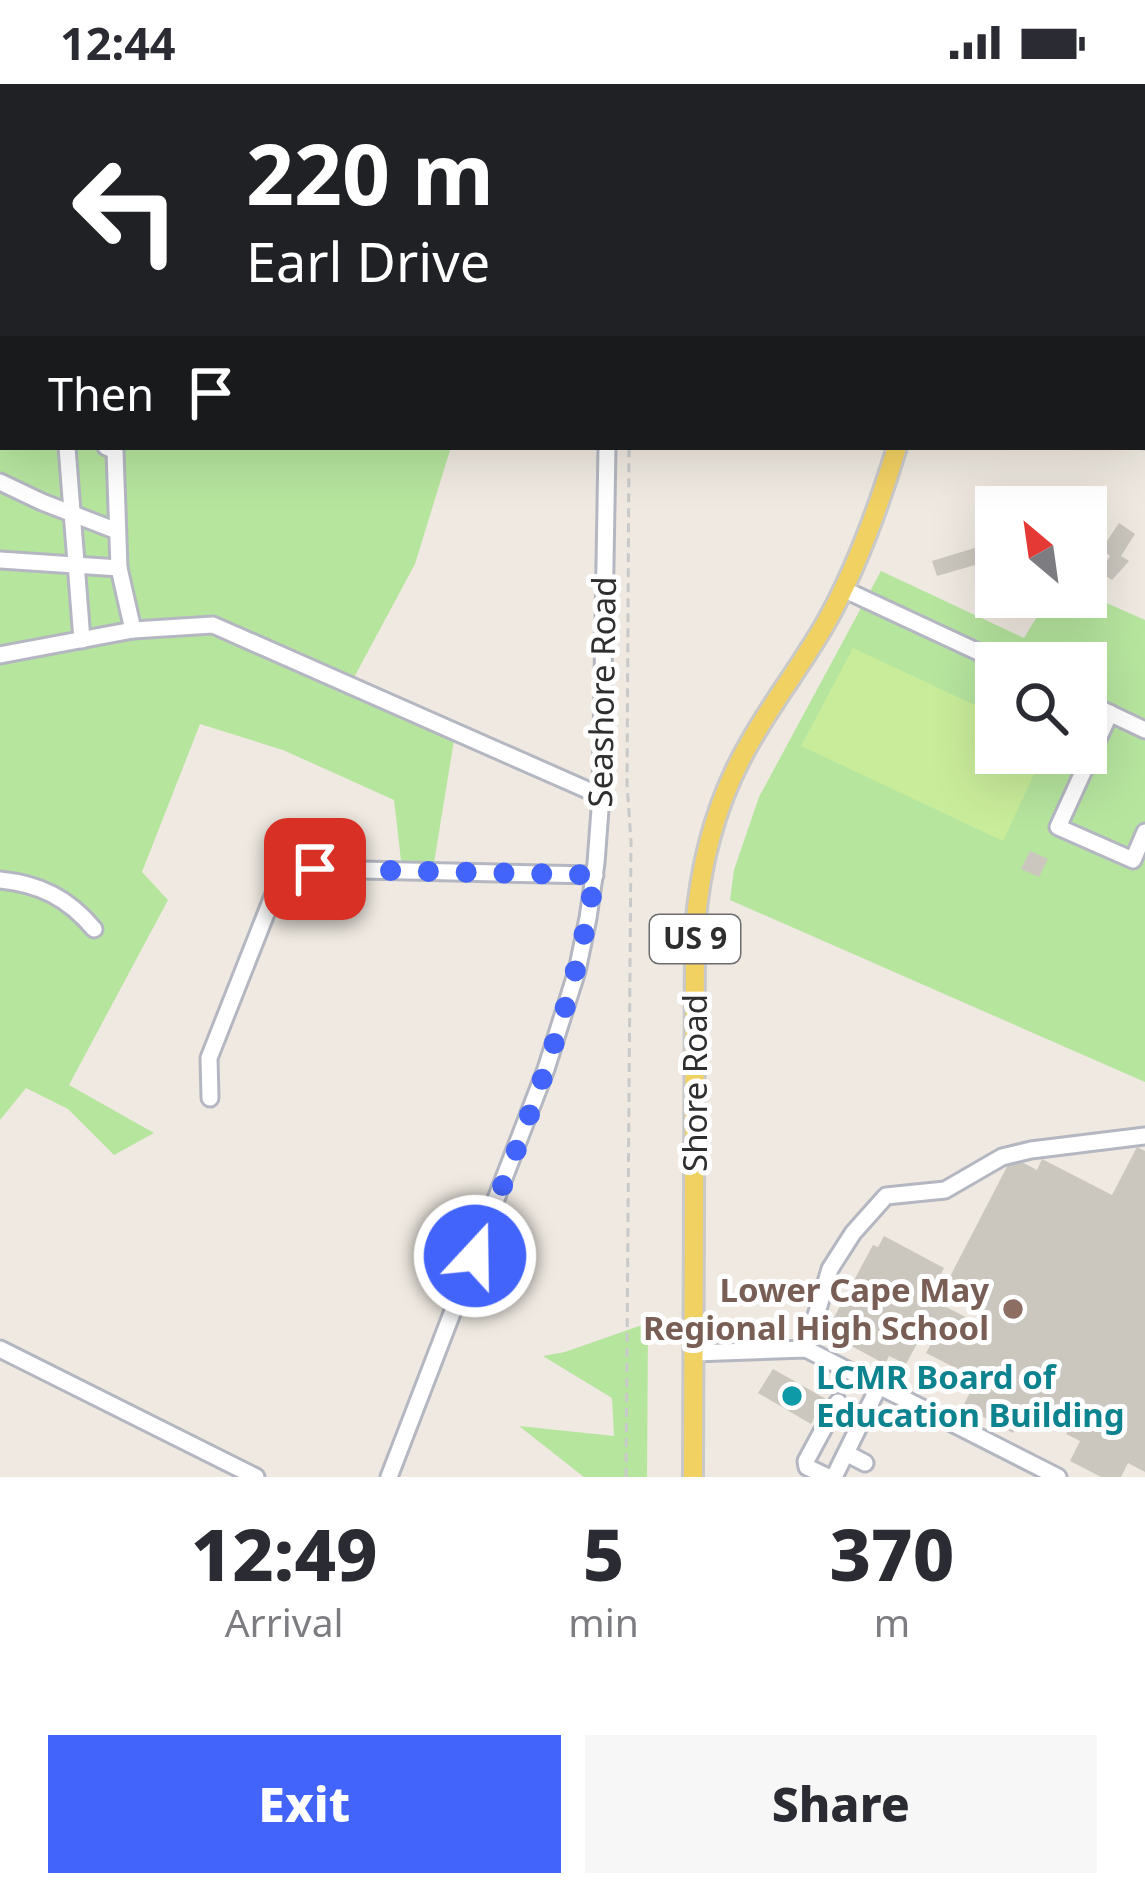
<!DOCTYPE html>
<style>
body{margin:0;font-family:"Noto Sans",sans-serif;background:#f7f7f7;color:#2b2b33;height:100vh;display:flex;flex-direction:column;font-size:45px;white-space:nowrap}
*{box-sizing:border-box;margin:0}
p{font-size:39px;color:#7c7c81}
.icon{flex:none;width:66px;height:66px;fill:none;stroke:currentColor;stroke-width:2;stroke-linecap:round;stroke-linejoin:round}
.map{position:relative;height:1393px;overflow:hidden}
.sheet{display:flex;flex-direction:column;background:#fff;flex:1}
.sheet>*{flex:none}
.guide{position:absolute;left:0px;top:0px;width:1146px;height:366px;box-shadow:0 12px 48px #0002;background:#202124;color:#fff;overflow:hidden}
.needle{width:78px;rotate:331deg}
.fabs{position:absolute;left:975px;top:402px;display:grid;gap:24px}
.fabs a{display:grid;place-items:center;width:132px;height:132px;border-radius:0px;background:#fff;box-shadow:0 12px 48px #0002;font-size:60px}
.pin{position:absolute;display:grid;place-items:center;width:102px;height:102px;color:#fff;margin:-51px;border-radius:24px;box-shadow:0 6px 18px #0006}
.me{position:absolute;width:132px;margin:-66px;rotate:21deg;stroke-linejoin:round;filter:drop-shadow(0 0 9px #0008)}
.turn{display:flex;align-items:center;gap:42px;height:252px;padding:0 48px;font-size:54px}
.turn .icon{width:156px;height:156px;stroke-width:2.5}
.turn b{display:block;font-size:84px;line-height:102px}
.then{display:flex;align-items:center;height:114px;padding:0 48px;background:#0003;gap:24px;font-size:45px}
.eta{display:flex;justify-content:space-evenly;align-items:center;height:204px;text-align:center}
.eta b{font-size:72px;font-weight:800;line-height:84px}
.button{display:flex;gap:24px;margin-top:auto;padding:24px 48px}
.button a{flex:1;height:138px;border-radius:0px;background:#4264fb;color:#fff;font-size:48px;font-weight:800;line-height:138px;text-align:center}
.button a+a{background:#f7f7f7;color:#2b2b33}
.status{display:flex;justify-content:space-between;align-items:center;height:84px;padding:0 60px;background:#fff;direction:ltr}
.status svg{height:33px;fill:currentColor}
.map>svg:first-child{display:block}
.green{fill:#b6e59e;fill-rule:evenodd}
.pitch{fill:#c9ec9a}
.building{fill:#cbc7bf}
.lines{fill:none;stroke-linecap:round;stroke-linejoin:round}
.minor-casing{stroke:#b4b7c1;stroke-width:21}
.major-casing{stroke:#c9c9c9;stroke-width:24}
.path{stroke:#c9c9c9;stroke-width:3;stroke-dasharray:9 6;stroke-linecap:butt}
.minor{stroke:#fff;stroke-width:15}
.major{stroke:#f2d163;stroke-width:18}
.route{stroke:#4264fb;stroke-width:21;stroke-dasharray:0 37.8}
.education-dot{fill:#8d6e63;stroke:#fff;stroke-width:4.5}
.culture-dot{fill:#0f9aa8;stroke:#fff;stroke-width:4.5}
.labels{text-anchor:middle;stroke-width:10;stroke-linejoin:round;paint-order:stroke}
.shield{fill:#fff;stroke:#6d6d6d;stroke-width:3}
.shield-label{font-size:30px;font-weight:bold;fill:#2e2e2e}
.street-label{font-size:33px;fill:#2e2e2e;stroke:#fff}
.education-label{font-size:33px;font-weight:bold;fill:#785e54;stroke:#fff;text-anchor:end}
.culture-label{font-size:33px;font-weight:bold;fill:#0d838f;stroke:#fff;text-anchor:start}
</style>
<div class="status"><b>12:44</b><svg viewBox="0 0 49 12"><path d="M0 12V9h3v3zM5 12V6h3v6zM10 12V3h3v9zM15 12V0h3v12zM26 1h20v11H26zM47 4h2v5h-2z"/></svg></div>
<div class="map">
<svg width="1145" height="1393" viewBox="0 0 1145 1393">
<rect width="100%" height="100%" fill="#efe9e1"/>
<g class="green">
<polygon points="0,29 3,39 3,363 451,363 415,480 351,599 456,644 433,785 402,785 394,716 283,666 200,640 142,788 168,816 69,1001 154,1049 114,1071 68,1025 26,1004 0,1036"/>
<path d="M881 487 1024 554 1049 513H1086V510L1145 536V998L730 816 734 786 759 713ZM996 579H1086V669H996Z"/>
<polygon points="648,1239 647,1393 584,1393 519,1342 614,1352 612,1314 543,1272 565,1268"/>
</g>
<polygon class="pitch" points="853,564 996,631 996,669 1044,669 1003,757 801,662"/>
<g class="building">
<polygon points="1119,439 1135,450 1121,472 1129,477 1112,496 1100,488 1110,472 1098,463 1103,455 1107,457"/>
<polygon points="978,463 982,479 937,492 932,477"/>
<polygon points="1030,767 1048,775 1039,793 1021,785"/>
<polygon points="1137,1063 1145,1067 1145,1388 1128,1379 1121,1393 1101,1393 1070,1377 1080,1357 1066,1350 1069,1346 1036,1329 1034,1332 1025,1327 1013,1349 963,1322 977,1295 926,1269 937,1249 926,1243 906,1280 889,1272 885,1280 842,1257 848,1246 832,1237 873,1161 878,1163 884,1152 944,1184 929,1214 975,1238 980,1228 942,1208 1012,1073 1037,1086 1042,1075 1112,1111"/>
<polygon points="773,1285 826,1315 811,1340 758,1309"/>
</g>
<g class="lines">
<defs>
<g id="minor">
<polyline points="295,0 339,3"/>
<polyline points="609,3 609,0"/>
<polyline points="721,3 726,0"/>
<polyline points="0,316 3,318"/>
<polyline points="1143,322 1145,322"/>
<polyline points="1143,355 1145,356"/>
<polyline points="67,363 82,556"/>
<polyline points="0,398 42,418 117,447"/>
<polyline points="0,476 119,484"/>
<polyline points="843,505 1002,579"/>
<polyline points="133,546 213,541 601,712"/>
<polyline points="0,571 133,546 119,484 115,367 106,363"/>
<polyline points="1086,618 1145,646"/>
<polyline points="1110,629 1058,743 1133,776 1145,748"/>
<path d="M0 796C40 800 68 814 94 845"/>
<polyline points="210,1014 209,974 273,812 290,793 315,785 595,791"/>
<polyline points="0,1265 256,1393"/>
<polyline points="806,1265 830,1185 853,1149 886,1112 945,1106 1002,1073 1031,1066 1145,1052"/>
<polyline points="694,1269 806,1265 1058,1393"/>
<polyline points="846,1369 865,1379"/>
<polyline points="389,1393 546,985 577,887 588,834 596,779 601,712 607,363"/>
<polyline points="828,1393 807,1383 806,1377 838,1318"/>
<polyline points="834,1393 879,1302"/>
</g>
<g id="major">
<polyline points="899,0 900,3"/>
<path d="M693 1393 695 845C700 780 716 717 749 660 773 617 804 578 828 535 858 481 879 422 897 363"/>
</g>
</defs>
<use href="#minor" class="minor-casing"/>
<use href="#major" class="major-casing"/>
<g class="path">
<polyline points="633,0 636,3"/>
<polyline points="680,3 685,0"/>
<polyline points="626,1393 631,757 627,700 629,363"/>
</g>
<use href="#minor" class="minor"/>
<use href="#major" class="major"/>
</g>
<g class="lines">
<path class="route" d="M315 785 595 791C575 924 524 1047 475 1172"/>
</g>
<circle class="education-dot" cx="1013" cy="1225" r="12"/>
<circle class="culture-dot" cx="792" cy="1312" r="12"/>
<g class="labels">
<rect class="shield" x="650" y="831" width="90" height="48" rx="9"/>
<g class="shield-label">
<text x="695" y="865">US 9</text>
</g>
<g class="street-label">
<text transform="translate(602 608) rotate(-89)" y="12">Seashore Road</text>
<text transform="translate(695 999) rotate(-90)" y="12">Shore Road</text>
</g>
<g class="education-label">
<text x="989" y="1218">Lower Cape May<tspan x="989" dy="38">Regional High School</tspan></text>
</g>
<g class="culture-label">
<text x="816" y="1305">LCMR Board of<tspan x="816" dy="38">Education Building</tspan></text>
</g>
</g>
</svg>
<div class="fabs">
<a><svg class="needle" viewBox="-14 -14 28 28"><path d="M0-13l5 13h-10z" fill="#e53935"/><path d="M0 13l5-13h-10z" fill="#7c7c81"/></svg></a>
<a><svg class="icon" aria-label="search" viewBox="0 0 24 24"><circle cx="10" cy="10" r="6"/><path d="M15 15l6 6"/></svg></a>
</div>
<div class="pin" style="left:315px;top:785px;background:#d93025"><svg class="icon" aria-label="arrive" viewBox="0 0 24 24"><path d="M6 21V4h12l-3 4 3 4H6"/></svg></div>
<svg class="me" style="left:475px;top:1172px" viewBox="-20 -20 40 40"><circle r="17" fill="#4264fb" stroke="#fff" stroke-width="3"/><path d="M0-11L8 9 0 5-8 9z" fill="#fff"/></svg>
<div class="guide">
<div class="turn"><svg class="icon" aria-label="left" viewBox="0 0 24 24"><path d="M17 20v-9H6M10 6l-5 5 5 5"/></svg><div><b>220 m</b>Earl Drive</div></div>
<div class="then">Then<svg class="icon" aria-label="arrive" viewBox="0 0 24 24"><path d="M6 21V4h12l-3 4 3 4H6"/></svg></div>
</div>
</div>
<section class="sheet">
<div class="eta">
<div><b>12:49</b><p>Arrival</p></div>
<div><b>5</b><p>min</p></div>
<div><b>370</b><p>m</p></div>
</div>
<div class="button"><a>Exit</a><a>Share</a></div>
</section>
